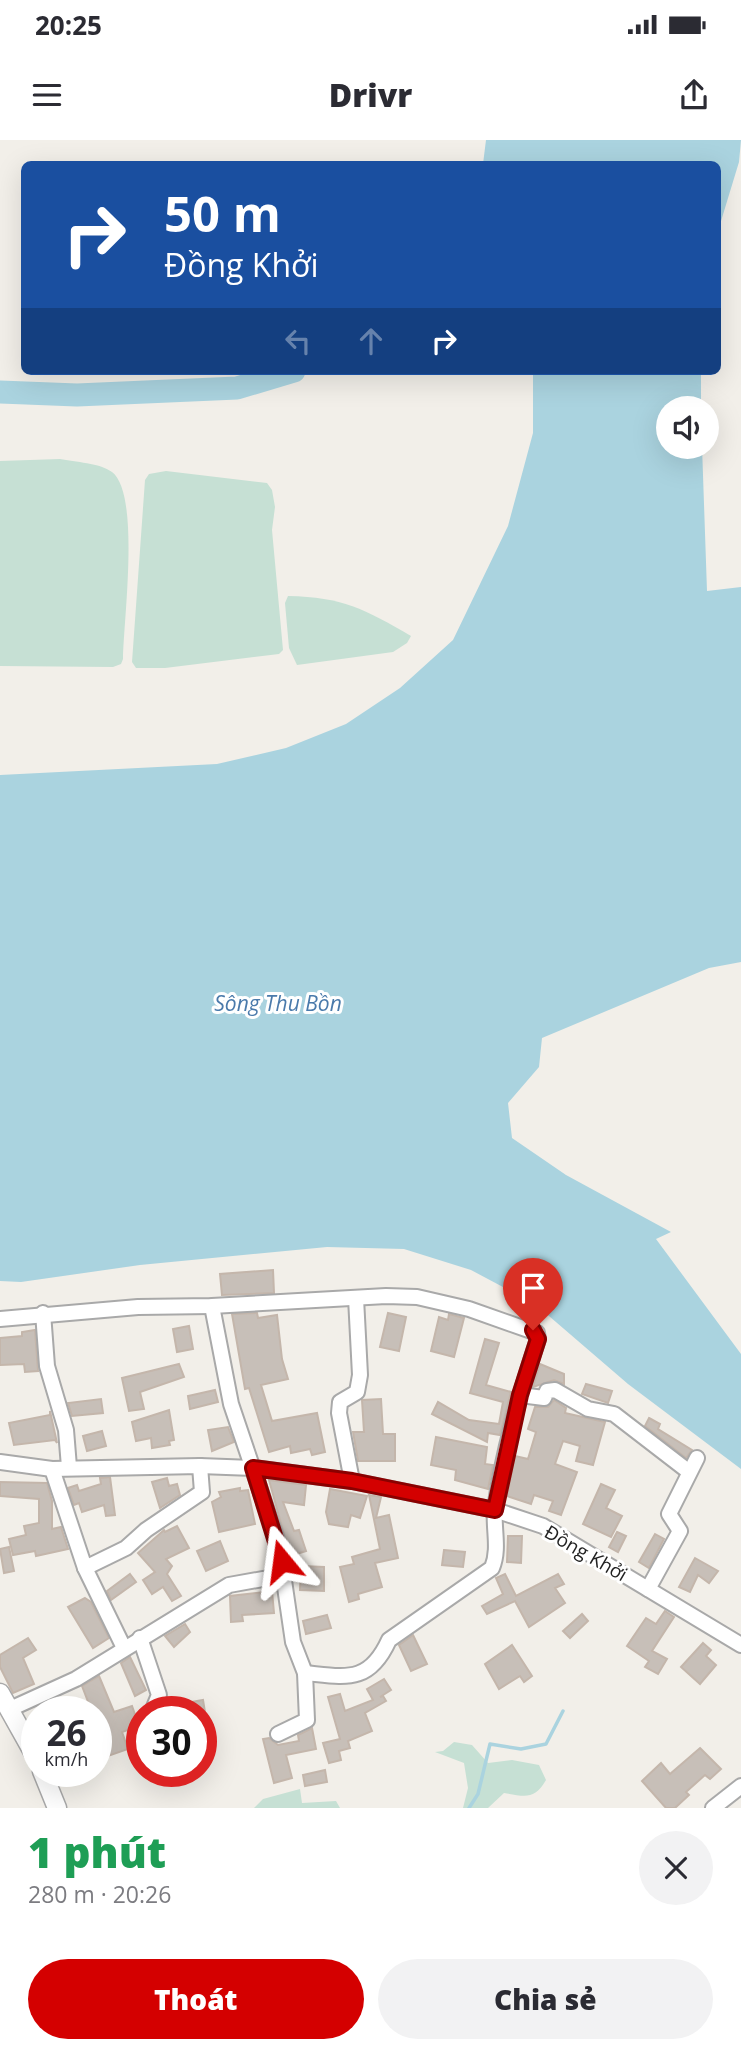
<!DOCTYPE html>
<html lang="vi">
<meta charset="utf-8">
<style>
body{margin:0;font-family:"Open Sans",sans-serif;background:#f2f2f3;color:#2b2b33;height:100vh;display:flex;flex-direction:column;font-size:26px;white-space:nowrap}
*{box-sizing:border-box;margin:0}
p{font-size:23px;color:#7c7c81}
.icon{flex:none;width:38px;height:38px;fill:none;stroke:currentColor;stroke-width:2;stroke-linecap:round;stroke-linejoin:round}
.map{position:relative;height:1668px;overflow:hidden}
.panel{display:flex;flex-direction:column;background:#fff;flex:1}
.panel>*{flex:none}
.top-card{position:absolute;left:21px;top:21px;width:700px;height:214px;border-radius:10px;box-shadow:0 7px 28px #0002;background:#1a4fa0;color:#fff;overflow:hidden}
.fabs{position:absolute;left:656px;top:256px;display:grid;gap:14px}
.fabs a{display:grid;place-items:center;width:63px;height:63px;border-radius:50%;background:#fff;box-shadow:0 7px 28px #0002;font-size:35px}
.speed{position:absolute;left:21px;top:1556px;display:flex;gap:14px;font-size:35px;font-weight:700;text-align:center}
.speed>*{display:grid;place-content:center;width:91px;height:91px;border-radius:50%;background:#fff;box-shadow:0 7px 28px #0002;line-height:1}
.speed small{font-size:18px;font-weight:400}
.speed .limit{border:10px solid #d22;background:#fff;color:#111}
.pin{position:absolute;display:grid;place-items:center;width:60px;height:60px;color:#fff;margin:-72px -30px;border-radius:50% 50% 50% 0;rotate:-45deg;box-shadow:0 0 7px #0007}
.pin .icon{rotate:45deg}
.me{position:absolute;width:77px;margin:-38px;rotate:344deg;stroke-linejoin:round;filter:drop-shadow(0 0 5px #0008)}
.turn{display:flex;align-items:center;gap:24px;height:147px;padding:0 28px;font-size:32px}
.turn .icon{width:91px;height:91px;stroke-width:2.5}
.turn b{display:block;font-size:49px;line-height:60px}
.lanes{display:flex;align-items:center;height:66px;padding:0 28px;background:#0003;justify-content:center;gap:35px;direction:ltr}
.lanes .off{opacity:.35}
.round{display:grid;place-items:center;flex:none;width:74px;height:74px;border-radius:37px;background:#f2f2f3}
.head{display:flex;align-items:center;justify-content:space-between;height:119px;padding:0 28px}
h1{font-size:42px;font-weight:800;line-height:52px;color:#1e9e55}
.button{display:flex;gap:14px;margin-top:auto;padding:14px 28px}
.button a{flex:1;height:80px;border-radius:42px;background:#d40000;color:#fff;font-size:28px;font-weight:800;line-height:80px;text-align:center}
.button a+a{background:#f2f2f3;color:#2b2b33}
.status{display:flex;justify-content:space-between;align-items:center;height:49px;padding:0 35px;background:#fff;direction:ltr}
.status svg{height:19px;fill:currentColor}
header{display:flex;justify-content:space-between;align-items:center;height:91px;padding:0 28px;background:#fff;font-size:32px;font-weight:800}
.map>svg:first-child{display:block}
.wetland{fill:#c6e0d4}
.water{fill:#aad3df}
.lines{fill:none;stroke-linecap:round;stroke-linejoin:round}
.stream{stroke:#aad3df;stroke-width:3.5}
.river{stroke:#aad3df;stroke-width:23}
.building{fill:#c7bfb8;stroke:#c4b6ab;stroke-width:2}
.minor-casing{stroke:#a9a9a9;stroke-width:18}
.tertiary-casing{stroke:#a9a9a9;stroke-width:21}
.minor{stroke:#fff;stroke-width:14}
.tertiary{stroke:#fff;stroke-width:18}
.route-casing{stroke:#8a0000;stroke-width:18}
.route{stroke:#d40000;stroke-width:12}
.labels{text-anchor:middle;stroke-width:6;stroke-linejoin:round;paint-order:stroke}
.street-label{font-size:19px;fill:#222;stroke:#fff}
.water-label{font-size:21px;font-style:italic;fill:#4a7aab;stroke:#fff}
</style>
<div class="status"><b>20:25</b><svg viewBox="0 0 49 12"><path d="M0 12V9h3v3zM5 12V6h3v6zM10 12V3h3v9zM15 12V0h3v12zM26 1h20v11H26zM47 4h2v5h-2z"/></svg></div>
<header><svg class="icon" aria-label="menu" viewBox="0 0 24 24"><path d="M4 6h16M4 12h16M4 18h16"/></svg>Drivr<svg class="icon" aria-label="share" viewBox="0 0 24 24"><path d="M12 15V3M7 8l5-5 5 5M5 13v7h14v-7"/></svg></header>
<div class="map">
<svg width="741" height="1668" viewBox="0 0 741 1668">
<rect width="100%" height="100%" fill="#f2efe9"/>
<g class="wetland">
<path d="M60 319C75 322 100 323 112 332 141 354 123 484 123 519L121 524 113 527 0 526V321Z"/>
<polygon points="166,331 267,343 272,350 275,367 272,390 283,510 279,514 165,528 136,528 132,522 145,340 149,334"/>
<path d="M288 456C343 457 364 469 411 496L407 503 393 512 297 525 289 508 285 463Z"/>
<path d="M454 1602 472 1605 488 1623 512 1620 539 1625 546 1640C534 1661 524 1656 504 1653L488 1668H463L468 1648 464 1623 435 1612 443 1611Z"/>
<polygon points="300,1649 302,1663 336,1661 340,1668 254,1668 263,1659"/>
</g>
<g class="water">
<polygon points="486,0 741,0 739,22 718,91 718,24 483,24"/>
<polygon points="533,231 701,231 701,268 668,268 668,306 702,306 707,451 741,447 741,822 709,828 542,898 539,927 508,963 512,998 566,1035 671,1092 656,1099 741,1214 741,1329 628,1244 535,1164 471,1130 404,1109 327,1107 140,1125 21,1142 0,1141 0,635 217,624 286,608 346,584 400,548 453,500 508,386 533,293"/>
</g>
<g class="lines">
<polyline class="stream" points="469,1668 478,1654 490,1604 521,1609 546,1604 563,1571"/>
<polyline class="river" points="0,252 77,255 237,248 294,231"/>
</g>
<g class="building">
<polygon points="273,1130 274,1153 222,1155 220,1134"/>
<polygon points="257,1173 258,1178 277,1175 282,1219 288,1239 261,1245 272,1281 317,1273 325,1312 312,1315 310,1309 291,1313 290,1306 269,1312 249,1248 245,1249 232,1174"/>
<polygon points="388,1173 406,1177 399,1211 380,1207"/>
<polygon points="449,1174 464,1178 454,1217 431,1211 439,1177 448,1180"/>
<polygon points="189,1186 193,1209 177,1212 173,1189"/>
<polygon points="35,1190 38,1231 25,1232 24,1224 0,1225 0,1198 22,1196 22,1192"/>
<polygon points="485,1199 499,1203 486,1245 511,1252 500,1295 488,1293 487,1302 432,1274 438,1262 469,1280 499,1284 503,1262 470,1253"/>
<polygon points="179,1224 184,1237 140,1252 144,1269 129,1271 122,1238"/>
<polygon points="540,1224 564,1234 564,1244 554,1240 533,1247"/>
<polygon points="586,1244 612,1251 608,1263 582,1254"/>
<polygon points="215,1250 218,1262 190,1269 188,1256"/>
<polygon points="101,1259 103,1273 72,1276 68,1263"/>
<polygon points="381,1259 383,1294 395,1294 395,1321 358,1321 353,1292 364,1292 362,1260"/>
<polygon points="554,1260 566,1268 565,1273 605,1282 593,1325 576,1321 580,1306 563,1301 555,1324 577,1332 561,1375 549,1371 553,1361 534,1355 531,1364 507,1356 515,1316 528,1319 536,1292 528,1289 535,1267 548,1267"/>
<polygon points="169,1270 174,1300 169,1301 170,1305 152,1308 151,1298 136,1301 132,1282"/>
<polygon points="50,1271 57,1303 55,1300 14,1305 9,1283 50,1275"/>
<polygon points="649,1278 660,1284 658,1289 692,1310 686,1318 645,1286"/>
<polygon points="228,1287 234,1302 212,1311 208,1290"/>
<polygon points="102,1291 106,1306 87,1311 83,1296"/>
<polygon points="436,1297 487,1307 485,1324 493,1325 488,1349 455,1340 456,1330 431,1325"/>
<polygon points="110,1337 115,1375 106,1376 104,1365 82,1372 79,1363 74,1365 68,1348 77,1345 79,1351 101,1344 100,1338"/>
<polygon points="167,1338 169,1346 177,1344 180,1355 160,1368 152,1342"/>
<polygon points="269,1340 306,1345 304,1365 283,1362 294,1391 299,1390 306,1411 290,1416"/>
<polygon points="0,1342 47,1343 52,1361 52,1389 61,1387 68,1409 36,1416 35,1411 13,1415 9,1399 26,1395 24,1386 39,1383 39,1359 0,1356"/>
<polygon points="601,1344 615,1350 606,1368 622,1376 611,1397 583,1384"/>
<polygon points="240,1348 240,1351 248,1350 255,1384 219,1392 212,1362 221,1357 219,1352"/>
<polygon points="330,1349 367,1356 360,1378 351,1375 348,1387 329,1384 326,1372"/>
<polygon points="369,1355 381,1357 376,1378 389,1375 398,1418 375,1423 382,1447 358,1454 359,1459 349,1462 340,1427 354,1424 352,1417 380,1409"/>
<polygon points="177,1386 189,1408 166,1419 172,1426 167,1434 181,1456 172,1461 163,1447 152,1454 143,1440 155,1432 138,1413 164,1390 165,1392"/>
<polygon points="617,1392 626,1396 618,1412 609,1407"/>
<polygon points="655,1394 664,1399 649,1428 639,1422"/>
<polygon points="508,1396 522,1396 521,1423 507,1422"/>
<polygon points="220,1401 228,1421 206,1431 197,1411"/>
<polygon points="9,1407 14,1431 4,1433 0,1409"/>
<polygon points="444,1410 465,1412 463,1427 442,1425"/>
<polygon points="695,1418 718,1431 709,1443 698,1435 690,1452 679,1447"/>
<polygon points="301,1426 324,1427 324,1451 300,1450"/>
<polygon points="130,1434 136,1442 111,1460 107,1451"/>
<polygon points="505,1434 516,1456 558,1434 564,1444 555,1448 565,1463 529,1487 515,1461 487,1474 482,1466 503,1454 496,1438"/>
<polygon points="272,1451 274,1473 242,1475 243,1481 231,1482 230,1456"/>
<polygon points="85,1458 91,1462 109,1498 93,1508 68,1467"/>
<polygon points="665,1471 674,1477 652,1511 667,1519 658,1534 645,1527 649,1521 627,1506 646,1478 656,1484"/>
<polygon points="582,1474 588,1481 570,1498 563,1491"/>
<polygon points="327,1475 331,1488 306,1494 303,1481"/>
<polygon points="185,1484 190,1492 174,1507 165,1496"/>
<polygon points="413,1495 427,1524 411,1531 399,1505"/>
<polygon points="28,1498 36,1510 23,1518 34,1544 13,1553 0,1527 0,1515"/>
<polygon points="703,1503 711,1510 706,1516 716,1525 700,1544 681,1527"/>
<polygon points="512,1505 532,1536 524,1542 520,1536 499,1549 485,1524"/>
<polygon points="130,1517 146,1550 135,1556 121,1523"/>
<polygon points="99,1536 114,1572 132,1566 139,1586 122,1592 128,1609 105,1617 96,1593 96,1572 92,1572 82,1546"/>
<polygon points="384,1539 391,1550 380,1557 383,1556 386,1561 365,1573 372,1591 348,1601 350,1608 339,1611 341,1620 329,1623 323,1603 340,1599 328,1557 340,1554 345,1571 373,1560 367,1549"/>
<polygon points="203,1560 205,1572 170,1572 169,1566"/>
<polygon points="312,1588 316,1609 286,1615 292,1638 274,1643 263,1599 269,1598 278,1605 299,1601 298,1595"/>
<polygon points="700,1608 721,1629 710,1639 705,1635 686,1652 689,1655 675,1668 666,1668 642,1641 661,1623 670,1634"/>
<polygon points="325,1630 327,1642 305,1646 303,1635"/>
</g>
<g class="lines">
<defs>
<g id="minor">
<polyline points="212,1166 231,1264 279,1406 293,1502 305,1533 307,1580 278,1594"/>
<polyline points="43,1173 47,1226 66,1290 69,1327"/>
<path d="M0 1179 138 1167 212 1166 386 1156 417 1157 469 1169 537 1193 538 1199C520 1254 503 1311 495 1369 493 1388 500 1409 492 1428L389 1500C369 1544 346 1537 305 1533"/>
<polyline points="520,1255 544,1258 547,1251 555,1250 588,1269 614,1274 688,1331"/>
<polyline points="0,1322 52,1329 200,1326 253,1328 352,1341 495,1370 543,1386 741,1505"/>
<polyline points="52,1329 85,1428 124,1508"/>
<polyline points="352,1341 339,1273 340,1262 357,1252 360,1235 356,1158"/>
<polyline points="85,1428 126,1408 146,1390 202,1352 200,1326"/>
<polyline points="648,1449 680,1391 669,1374 697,1318"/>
<polyline points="140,1498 159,1555 152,1572"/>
<polyline points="10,1569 76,1539 229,1445 285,1435"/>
<polyline points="713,1668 741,1646"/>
</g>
<g id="tertiary">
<polyline points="0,1553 37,1619"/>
<polyline points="42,1631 57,1668"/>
</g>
</defs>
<use href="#minor" class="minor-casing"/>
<use href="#tertiary" class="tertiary-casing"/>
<use href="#minor" class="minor"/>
<use href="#tertiary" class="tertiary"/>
</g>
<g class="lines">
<defs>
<polyline id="route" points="282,1421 253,1328 352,1341 495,1370 520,1255 538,1199 533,1190"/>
</defs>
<use href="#route" class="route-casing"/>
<use href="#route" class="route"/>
</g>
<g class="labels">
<g class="street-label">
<text transform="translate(586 1413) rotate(30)" y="7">Đồng Khởi</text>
</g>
<g class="water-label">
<text x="278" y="871">Sông Thu Bồn</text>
</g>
</g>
</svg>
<div class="fabs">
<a><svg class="icon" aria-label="sound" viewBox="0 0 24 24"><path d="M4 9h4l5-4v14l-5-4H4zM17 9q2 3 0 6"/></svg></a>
</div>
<div class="speed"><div>26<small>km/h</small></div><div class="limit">30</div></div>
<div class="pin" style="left:533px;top:1190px;background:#d93025"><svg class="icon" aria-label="arrive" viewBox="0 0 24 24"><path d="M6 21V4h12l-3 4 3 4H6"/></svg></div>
<svg class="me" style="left:282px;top:1421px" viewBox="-20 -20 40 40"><path d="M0-17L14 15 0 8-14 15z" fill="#d40000" stroke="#fff" stroke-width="4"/></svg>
<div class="top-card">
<div class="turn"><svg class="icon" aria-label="right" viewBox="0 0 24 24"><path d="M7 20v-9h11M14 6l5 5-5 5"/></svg><div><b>50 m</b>Đồng Khởi</div></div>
<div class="lanes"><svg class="icon off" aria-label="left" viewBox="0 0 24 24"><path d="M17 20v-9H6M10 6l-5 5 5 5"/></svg><svg class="icon off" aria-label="ahead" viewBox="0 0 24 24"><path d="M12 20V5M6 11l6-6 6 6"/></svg><svg class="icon" aria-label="right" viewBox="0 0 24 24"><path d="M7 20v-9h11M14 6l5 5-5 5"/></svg></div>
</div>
</div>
<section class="panel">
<div class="head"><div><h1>1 phút</h1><p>280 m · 20:26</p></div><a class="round"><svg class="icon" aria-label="close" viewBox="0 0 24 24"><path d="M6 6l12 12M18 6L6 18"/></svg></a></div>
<div class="button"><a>Thoát</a><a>Chia sẻ</a></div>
</section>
